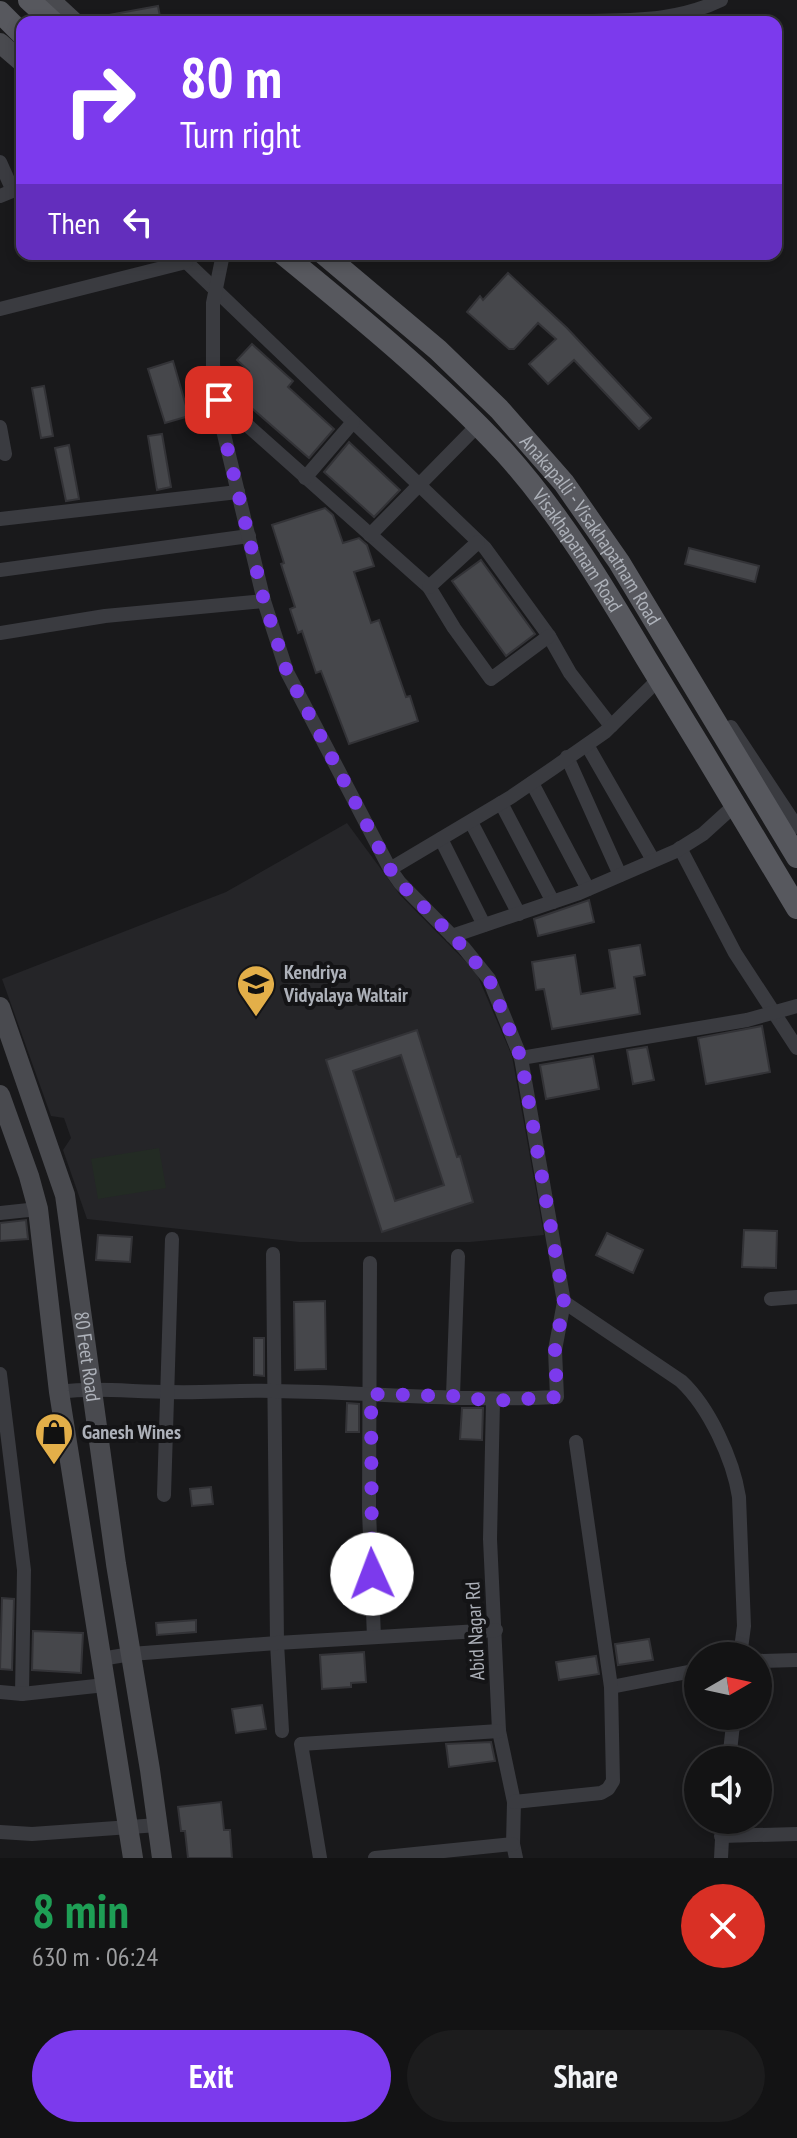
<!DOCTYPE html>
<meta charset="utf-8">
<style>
body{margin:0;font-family:"PT Sans Narrow",sans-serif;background:#1c1c1d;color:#f1f3f6;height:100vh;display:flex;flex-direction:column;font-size:30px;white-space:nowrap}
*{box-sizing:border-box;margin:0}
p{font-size:26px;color:#9d9ea0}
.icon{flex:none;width:44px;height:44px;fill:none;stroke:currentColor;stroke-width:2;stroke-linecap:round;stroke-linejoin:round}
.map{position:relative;height:1858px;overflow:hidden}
.sheet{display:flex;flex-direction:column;background:#131314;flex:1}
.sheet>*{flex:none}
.hud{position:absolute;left:16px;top:16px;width:766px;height:244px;border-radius:16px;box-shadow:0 4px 12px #0003,0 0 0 2px #323234;background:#7c3aed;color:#fff;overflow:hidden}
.needle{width:52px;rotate:81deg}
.tools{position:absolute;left:684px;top:1642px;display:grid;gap:16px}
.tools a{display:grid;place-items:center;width:88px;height:88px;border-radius:50%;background:#131314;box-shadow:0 4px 12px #0003,0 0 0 2px #323234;font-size:40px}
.pin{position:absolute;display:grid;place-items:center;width:68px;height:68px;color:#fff;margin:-34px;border-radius:16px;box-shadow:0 4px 12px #0006}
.me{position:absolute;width:88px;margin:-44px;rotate:358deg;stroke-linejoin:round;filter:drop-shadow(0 0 6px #0008)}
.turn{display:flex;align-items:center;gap:28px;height:168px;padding:0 32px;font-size:36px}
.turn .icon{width:104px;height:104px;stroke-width:2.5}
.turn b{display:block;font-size:56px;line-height:68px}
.then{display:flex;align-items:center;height:76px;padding:0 32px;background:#0003;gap:16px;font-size:30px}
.round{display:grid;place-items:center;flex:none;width:84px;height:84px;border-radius:42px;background:#1c1c1d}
.overview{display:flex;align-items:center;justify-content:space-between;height:136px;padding:0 32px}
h1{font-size:48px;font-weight:700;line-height:60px;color:#1e9e55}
.action{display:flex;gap:16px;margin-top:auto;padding:16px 32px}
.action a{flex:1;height:92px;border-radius:48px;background:#7c3aed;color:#fff;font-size:32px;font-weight:700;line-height:92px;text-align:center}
.action a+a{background:#1c1c1d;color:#f1f3f6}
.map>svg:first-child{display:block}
.built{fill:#252528}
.green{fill:#232b24}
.building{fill:#46474b;stroke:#333337;stroke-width:2;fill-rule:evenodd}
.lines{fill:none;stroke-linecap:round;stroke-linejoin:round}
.street{stroke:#3a3b40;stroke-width:14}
.secondary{stroke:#494a4f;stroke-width:20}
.primary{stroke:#57585e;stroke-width:22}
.route{stroke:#7c3aed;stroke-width:14;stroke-dasharray:0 25.2}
.labels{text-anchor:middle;stroke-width:8;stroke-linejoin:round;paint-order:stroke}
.street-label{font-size:20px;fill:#adb1b9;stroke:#141416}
.poi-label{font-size:20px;font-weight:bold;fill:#adb1b9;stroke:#141416;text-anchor:start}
</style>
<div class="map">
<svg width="797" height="1858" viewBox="0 0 797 1858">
<rect width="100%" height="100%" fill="#19191b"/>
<polygon class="built" points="347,823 400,895 476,972 512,1056 544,1235 470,1242 299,1242 87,1219 63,1150 71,1138 64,1118 51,1116 2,979 226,892"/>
<polygon class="green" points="159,1148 166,1188 98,1199 91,1159"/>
<g class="building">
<polygon points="158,6 161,22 103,22 103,16"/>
<polygon points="508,273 567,328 651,418 639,429 574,360 548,384 529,364 556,339 538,323 514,349 509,349 467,312 480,296 483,300"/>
<polygon points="252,344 293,381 288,387 334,429 309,458 232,391 249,371 237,360"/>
<polygon points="173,361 189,416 165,423 148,369"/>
<polygon points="44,386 53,436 41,438 32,388"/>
<polygon points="162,434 171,487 157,490 148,436"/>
<polygon points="349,442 400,490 374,517 324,472"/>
<polygon points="69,445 79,499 66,501 55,448"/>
<polygon points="325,508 333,515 343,543 359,538 367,545 374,566 354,572 371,623 379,620 406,697 410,696 418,721 349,744 321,671 316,673 302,631 298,633 290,609 295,607 281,564 284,563 272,525"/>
<polygon points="689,548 759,566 755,582 685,564"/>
<polygon points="481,560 535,634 506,656 452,581"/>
<polygon points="589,900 594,922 538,936 534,919"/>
<polygon points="640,945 645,975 634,977 640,1014 552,1029 544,989 536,990 532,962 575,955 581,994 615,988 609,950"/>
<polygon points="762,1026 770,1072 706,1084 698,1038"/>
<path d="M417 1030 457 1157 460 1156 473 1202 382 1232 326 1060ZM401 1055 444 1185 395 1201 353 1071Z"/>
<polygon points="647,1047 654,1080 633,1084 627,1050"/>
<polygon points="593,1056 599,1089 546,1099 540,1065"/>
<polygon points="26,1220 28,1239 0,1241 0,1223"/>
<polygon points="744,1230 777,1231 776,1268 742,1267"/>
<polygon points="607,1233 643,1250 633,1273 596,1255"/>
<polygon points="98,1235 132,1237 130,1262 96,1260"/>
<polygon points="325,1301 326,1369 295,1370 294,1302"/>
<polygon points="254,1338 264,1338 264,1376 254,1375"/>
<polygon points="347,1403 359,1404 359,1432 346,1432"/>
<polygon points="462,1408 483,1408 482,1440 460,1439"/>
<polygon points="211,1487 213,1504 192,1506 190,1489"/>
<polygon points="2,1598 14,1599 12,1670 0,1669"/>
<polygon points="196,1620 196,1632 157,1635 156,1623"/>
<polygon points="33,1631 83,1633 81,1673 32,1670"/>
<polygon points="649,1639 653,1660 618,1665 615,1644"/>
<polygon points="364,1652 366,1682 351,1683 351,1687 322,1689 320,1655"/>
<polygon points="596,1656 599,1674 559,1680 556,1662"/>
<polygon points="262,1705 266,1729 236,1733 232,1709"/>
<polygon points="491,1742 495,1761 449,1767 446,1744"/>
<polygon points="221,1802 224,1830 230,1830 232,1858 188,1858 185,1831 181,1831 178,1807"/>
</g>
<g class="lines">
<g class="street">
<path d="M569 22C623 19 672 24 721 0"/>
<polyline points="0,162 13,191"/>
<polyline points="0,196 22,187"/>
<polyline points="178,254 485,548 549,636 570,673 611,726"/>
<polyline points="0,309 186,262"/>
<polyline points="219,400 429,587 454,628 491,679 549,636"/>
<polyline points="0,427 5,454"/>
<polyline points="305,478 353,422"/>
<polyline points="0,519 238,492"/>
<polyline points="370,535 477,426"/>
<polyline points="0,570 249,536"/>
<polyline points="429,587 478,542"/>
<polyline points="0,633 105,616 264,601"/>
<polyline points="731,727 797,827"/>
<polyline points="587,745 653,860"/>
<polyline points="567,757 620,875"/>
<polyline points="532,783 588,889"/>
<polyline points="501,803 553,902"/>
<polyline points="471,822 519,914"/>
<polyline points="441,839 484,925"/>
<polyline points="680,848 735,953 797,1048"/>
<polyline points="390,869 511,797 552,769 605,732 659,679"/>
<polyline points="452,936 579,893 676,851 703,834 735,805"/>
<polyline points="521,1058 747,1020 797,1006"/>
<polyline points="0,1213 38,1209"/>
<polyline points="273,1254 277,1643 282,1731"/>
<polyline points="370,1263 369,1511 374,1637"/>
<polyline points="771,1299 797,1297"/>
<path d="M564 1302 681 1381C709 1407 733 1459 739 1497L744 1626 740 1656"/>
<polyline points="0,1374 24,1570 22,1694"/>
<path d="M59 1392C97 1387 132 1392 170 1392 205 1393 239 1390 274 1391 368 1392 463 1402 557 1397L555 1350 564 1302 521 1058 489 979 464 948 400 883 390 869 287 672 264 601 223 430 213 365V303L223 254"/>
<polyline points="453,1396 458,1256"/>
<polyline points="493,1401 490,1539 499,1731 514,1802 513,1844 516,1858"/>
<polyline points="164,1495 172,1239"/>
<polyline points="101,1659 131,1654 277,1643 496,1630"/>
<polyline points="758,1661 797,1660"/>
<polyline points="611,1687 698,1670"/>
<polyline points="0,1692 22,1694 105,1685"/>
<polyline points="729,1760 734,1716"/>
<polyline points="514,1802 601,1793 608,1789 613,1781 611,1687 576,1442"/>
<polyline points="0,1832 32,1834 158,1825"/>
<polyline points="721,1836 797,1834"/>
<polyline points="320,1858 301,1744 499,1731"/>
<polyline points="375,1858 513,1844"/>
<polyline points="721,1858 723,1820"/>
</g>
<g class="secondary">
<polyline points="50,0 74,22"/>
<polyline points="0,43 22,62"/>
<path id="s1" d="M0 1007 65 1195 116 1564 150 1770 162 1858"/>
<polyline points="0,1095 29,1176 38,1209 59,1392 133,1858"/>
</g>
<g class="primary">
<polyline points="29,0 53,22"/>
<polyline points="0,12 22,34"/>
<path id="s2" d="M283 254C360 317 437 380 505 453 560 514 604 587 646 658 697 741 747 824 797 908"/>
<path id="s3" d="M324 254 438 350 499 409 564 483 619 562 797 857"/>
</g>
</g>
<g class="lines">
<polyline class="route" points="219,400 223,430 264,601 287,672 390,869 400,883 464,948 489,979 521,1058 564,1302 555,1350 557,1397 493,1401 453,1396 371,1394 372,1574"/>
</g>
<defs>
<symbol id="school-pin" viewBox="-11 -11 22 30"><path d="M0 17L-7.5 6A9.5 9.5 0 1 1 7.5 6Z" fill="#e3af49" stroke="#141416"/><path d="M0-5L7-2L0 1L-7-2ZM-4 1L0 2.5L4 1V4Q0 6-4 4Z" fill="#111"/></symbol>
<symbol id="shop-pin" viewBox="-11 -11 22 30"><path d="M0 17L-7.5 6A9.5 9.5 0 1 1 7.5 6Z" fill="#e3af49" stroke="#141416"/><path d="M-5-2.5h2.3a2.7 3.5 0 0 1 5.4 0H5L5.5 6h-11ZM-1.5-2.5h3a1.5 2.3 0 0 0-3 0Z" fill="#111"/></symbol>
</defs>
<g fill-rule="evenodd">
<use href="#school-pin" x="234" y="962" width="44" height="60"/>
<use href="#shop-pin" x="32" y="1410" width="44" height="60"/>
</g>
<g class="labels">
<g class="street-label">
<text dy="7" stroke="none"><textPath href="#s3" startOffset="386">Anakapalli - Visakhapatnam Road</textPath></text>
<text dy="7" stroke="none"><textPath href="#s2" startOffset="420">Visakhapatnam Road</textPath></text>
<text dy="7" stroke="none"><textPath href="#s1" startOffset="362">80 Feet Road</textPath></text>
<text transform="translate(475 1631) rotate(-93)" y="7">Abid Nagar Rd</text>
</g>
<g class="poi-label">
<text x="284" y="979">Kendriya<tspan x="284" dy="23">Vidyalaya Waltair</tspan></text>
<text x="82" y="1439">Ganesh Wines</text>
</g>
</g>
</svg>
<div class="tools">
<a><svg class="needle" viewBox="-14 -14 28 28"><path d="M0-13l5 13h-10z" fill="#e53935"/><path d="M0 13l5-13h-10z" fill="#9d9ea0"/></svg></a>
<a><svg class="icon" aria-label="sound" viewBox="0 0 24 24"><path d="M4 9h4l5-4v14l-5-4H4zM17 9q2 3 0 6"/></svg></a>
</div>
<div class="pin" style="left:219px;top:400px;background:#d93025"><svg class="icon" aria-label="arrive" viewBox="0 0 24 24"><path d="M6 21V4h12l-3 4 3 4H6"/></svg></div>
<svg class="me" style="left:372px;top:1574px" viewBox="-20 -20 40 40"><circle r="19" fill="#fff"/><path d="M0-13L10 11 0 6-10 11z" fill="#7c3aed"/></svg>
<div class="hud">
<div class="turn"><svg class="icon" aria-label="right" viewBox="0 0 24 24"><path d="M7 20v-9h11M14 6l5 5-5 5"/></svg><div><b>80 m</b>Turn right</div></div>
<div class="then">Then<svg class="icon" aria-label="left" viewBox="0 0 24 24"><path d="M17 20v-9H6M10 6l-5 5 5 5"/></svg></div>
</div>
</div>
<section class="sheet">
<div class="overview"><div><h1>8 min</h1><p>630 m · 06:24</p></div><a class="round" style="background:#d93025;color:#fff"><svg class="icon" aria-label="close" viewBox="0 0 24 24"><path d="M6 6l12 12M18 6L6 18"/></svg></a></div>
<div class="action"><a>Exit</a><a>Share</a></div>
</section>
